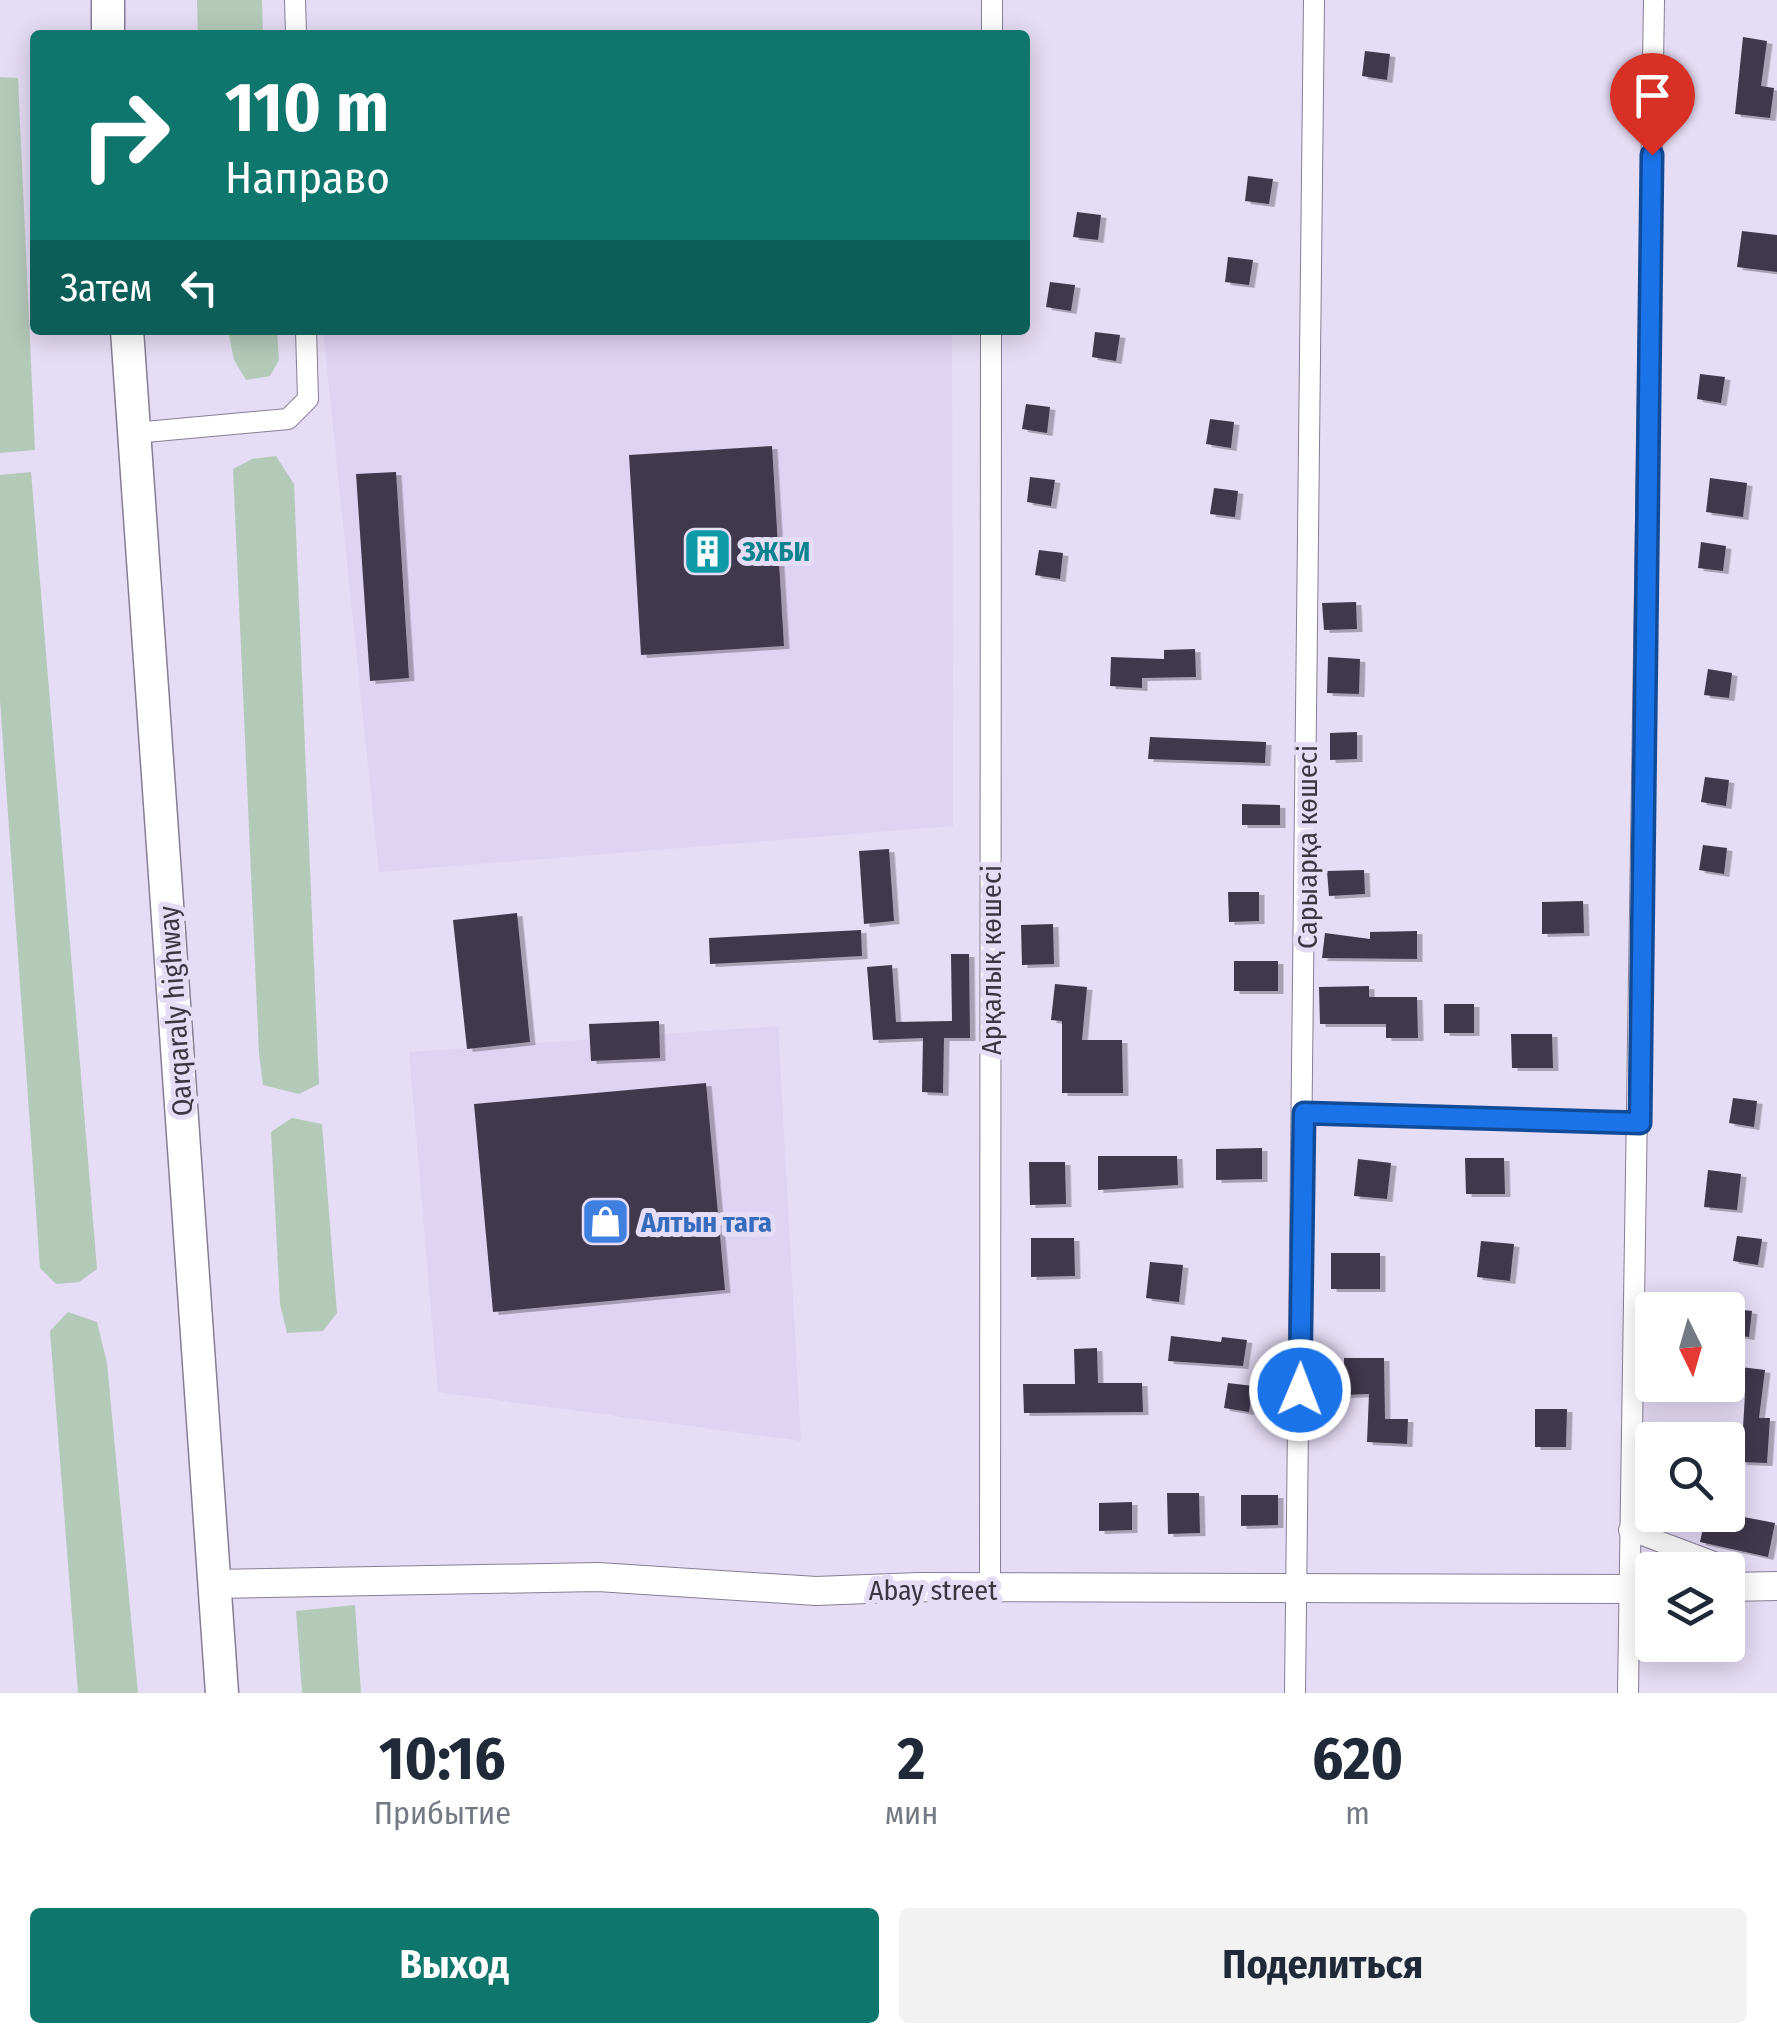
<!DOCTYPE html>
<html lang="ru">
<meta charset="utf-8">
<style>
body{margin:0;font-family:"Fira Sans Condensed",sans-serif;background:#f2f2f3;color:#1f2937;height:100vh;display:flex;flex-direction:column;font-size:38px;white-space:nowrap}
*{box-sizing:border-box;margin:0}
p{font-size:32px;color:#747a83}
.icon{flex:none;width:55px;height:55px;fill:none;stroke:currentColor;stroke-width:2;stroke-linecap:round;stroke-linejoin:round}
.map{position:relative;height:1693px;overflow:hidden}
.drawer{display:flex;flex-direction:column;background:#fff;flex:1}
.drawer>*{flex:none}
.guide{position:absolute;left:30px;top:30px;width:1000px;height:305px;border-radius:10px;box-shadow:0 5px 25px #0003;background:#0f766e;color:#fff;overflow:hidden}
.needle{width:65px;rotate:175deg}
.buttons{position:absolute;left:1635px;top:1292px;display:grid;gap:20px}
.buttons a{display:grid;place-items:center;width:110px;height:110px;border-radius:10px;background:#fff;box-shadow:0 5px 25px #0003;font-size:50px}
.pin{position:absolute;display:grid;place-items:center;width:85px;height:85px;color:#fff;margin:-102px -42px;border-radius:50% 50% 50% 0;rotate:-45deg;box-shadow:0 0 10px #0007}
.pin .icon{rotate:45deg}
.me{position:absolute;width:110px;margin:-55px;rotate:1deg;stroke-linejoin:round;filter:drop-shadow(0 0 8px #0008)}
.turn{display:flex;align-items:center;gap:35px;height:210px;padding:0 30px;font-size:45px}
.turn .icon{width:130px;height:130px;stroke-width:2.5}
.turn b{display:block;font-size:70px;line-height:85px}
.then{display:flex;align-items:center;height:95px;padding:0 30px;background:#0003;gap:20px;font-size:38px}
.eta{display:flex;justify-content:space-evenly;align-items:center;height:170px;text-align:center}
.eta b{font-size:60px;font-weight:700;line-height:70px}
.button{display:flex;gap:20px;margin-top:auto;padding:20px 30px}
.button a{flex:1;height:115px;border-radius:10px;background:#0f766e;color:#fff;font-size:40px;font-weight:700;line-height:115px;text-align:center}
.button a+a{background:#f2f2f3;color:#1f2937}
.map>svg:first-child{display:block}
.built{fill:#dfd3f4}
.green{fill:#b4cab9}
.building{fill:#40394d;filter:url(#shadow)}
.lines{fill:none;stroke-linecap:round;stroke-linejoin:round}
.minor-casing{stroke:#877e96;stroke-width:22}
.secondary-casing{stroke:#877e96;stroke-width:30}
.trunk-casing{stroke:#877e96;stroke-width:35}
.minor{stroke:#fff;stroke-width:20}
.secondary{stroke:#fff;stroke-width:28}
.trunk{stroke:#fff;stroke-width:32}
.route-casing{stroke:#114b97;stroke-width:25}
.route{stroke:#1a73e8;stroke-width:18}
.labels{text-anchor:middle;stroke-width:10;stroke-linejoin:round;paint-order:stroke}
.culture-label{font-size:28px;font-weight:bold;fill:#0d838f;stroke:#e5dcf5;text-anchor:start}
.street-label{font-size:28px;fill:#3b3742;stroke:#e5dcf5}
.shop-label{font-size:28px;font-weight:bold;fill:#366cbe;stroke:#e5dcf5;text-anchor:start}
</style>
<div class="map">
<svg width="1777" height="1693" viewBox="0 0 1777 1693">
<defs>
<filter id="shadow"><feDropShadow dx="5.5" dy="3" stdDeviation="0" flood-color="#0004"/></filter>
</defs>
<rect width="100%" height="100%" fill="#e5dcf5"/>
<g class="built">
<polygon points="323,330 952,330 953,826 379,872"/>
<polygon points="778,1026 801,1441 438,1392 409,1052"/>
</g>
<g class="green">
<polygon points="197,0 262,0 263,35 198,35"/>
<polygon points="0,77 18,78 35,450 0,453"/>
<polygon points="228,330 277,330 279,360 270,376 246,380 234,360"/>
<polygon points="276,456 294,484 319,1084 299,1094 263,1085 259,1054 233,469 252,459"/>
<polygon points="31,472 97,1269 79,1282 56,1284 40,1268 0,700 0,475"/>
<polygon points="292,1118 322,1124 337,1313 323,1331 287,1333 280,1304 271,1132"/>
<polygon points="68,1312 97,1322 107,1363 138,1693 78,1693 50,1331"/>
<polygon points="355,1605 361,1693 302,1693 296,1611"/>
</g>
<g class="building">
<polygon points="1743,37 1767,41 1761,86 1774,88 1770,118 1735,114"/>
<polygon points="1365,51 1390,54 1387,80 1362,76"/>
<polygon points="1248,176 1273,179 1269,204 1245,201"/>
<polygon points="1077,212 1101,215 1098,240 1073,237"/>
<polygon points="1742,231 1777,235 1777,272 1737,267"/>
<polygon points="1228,257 1253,260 1249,285 1225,282"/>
<polygon points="1050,282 1075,285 1071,311 1046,307"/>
<polygon points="1095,332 1120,335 1116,361 1092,357"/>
<polygon points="1700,374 1725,377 1721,403 1697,399"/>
<polygon points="1026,404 1050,407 1047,433 1022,429"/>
<polygon points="1210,419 1234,422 1231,448 1206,444"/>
<polygon points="772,446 784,646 641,655 629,455"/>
<polygon points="396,472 409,678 370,681 356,474"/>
<polygon points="1030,477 1055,480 1051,506 1027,502"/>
<polygon points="1710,478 1747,483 1743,517 1706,512"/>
<polygon points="1214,488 1238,491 1235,517 1210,514"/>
<polygon points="1701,542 1726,546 1723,571 1698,568"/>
<polygon points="1039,550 1063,553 1060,579 1035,575"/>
<polygon points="1356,602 1357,629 1324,630 1322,603"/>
<polygon points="1195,649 1196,677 1142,678 1142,688 1110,686 1111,657 1164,659 1164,650"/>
<polygon points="1328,657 1360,659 1359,694 1327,693"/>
<polygon points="1708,669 1732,673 1729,698 1704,695"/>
<polygon points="1357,732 1357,759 1330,760 1330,733"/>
<polygon points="1150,737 1266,742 1265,763 1148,759"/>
<polygon points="1705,777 1729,780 1726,806 1701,802"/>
<polygon points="1242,804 1280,805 1280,825 1242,825"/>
<polygon points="1703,845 1727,848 1724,874 1699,870"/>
<polygon points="889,849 894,921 864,924 859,851"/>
<polygon points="1364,870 1365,894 1329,896 1327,871"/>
<polygon points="1228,892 1259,892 1259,921 1229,922"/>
<polygon points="1583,901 1584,933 1542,934 1542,902"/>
<polygon points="517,913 530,1042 467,1049 453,920"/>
<polygon points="1053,924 1054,964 1022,965 1021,925"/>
<polygon points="861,930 862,956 710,964 709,938"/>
<polygon points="1417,931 1417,959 1322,958 1325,933 1370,939 1370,932"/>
<polygon points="951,954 969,954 970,1038 944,1038 943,1093 922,1092 923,1038 873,1040 867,967 892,965 896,1022 952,1021"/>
<rect x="1234" y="961" width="44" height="30"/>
<polygon points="1055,984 1087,987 1082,1040 1122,1040 1123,1093 1062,1093 1062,1021 1051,1020"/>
<polygon points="1369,986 1369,997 1417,997 1418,1038 1386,1038 1386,1024 1320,1024 1319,987"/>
<rect x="1444" y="1004" width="30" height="29"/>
<polygon points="659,1021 660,1058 591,1061 589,1024"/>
<polygon points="1511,1034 1552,1034 1553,1068 1512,1068"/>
<polygon points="706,1083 725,1290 493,1312 474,1104"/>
<polygon points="1733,1098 1757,1101 1754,1127 1729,1123"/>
<polygon points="1262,1148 1262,1179 1216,1180 1216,1149"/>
<polygon points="1098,1156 1177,1156 1178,1185 1098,1190"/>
<polygon points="1465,1158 1504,1158 1505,1194 1466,1194"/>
<polygon points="1358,1159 1391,1163 1387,1199 1354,1196"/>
<polygon points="1029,1162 1065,1162 1066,1204 1030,1205"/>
<polygon points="1708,1170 1741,1174 1737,1210 1704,1207"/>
<polygon points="1737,1236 1762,1239 1758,1265 1733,1261"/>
<polygon points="1031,1238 1074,1238 1075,1276 1031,1277"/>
<polygon points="1481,1241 1514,1244 1510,1281 1477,1277"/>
<rect x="1331" y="1253" width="49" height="36"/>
<polygon points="1150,1262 1183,1265 1179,1302 1146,1298"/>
<polygon points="1727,1308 1752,1311 1749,1337 1728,1334"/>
<polygon points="1171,1336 1221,1342 1222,1337 1247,1340 1243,1366 1168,1361"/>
<polygon points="1097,1348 1098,1383 1142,1383 1143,1412 1024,1413 1023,1384 1075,1384 1074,1349"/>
<polygon points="1344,1358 1384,1358 1385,1419 1408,1419 1407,1444 1367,1442 1369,1394 1344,1395"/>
<polygon points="1741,1367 1765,1370 1759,1418 1770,1418 1767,1463 1741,1462 1745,1394 1737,1392"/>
<polygon points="1228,1383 1253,1386 1249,1412 1224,1408"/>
<polygon points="1535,1409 1567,1409 1566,1447 1535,1447"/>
<polygon points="1167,1493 1199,1493 1200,1533 1168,1534"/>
<polygon points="1241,1495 1278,1495 1278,1525 1241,1526"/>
<polygon points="1132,1502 1132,1530 1099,1531 1099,1503"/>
<polygon points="1728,1514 1775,1523 1768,1557 1700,1542 1706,1515"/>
</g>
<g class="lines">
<defs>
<g id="minor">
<polyline points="295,0 296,35"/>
<polyline points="992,35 992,0"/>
<polyline points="134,433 288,419 308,399 306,330"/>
<polyline points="1304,1113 1640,1123"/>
<polyline points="1629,1530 1722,1565 1724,1570"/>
<polyline points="990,1590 991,330"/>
<polyline points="1295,1693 1314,0"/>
<polyline points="1628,1693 1654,0"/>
</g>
<g id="secondary">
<polyline points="214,1584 598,1577 816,1591 919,1587 1652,1589"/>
<polyline points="1728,1587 1777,1586"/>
</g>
<g id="trunk">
<polyline points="108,0 108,35"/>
<polyline points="127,330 222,1693"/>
</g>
</defs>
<use href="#minor" class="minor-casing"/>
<use href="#secondary" class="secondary-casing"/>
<use href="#trunk" class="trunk-casing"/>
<use href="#minor" class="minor"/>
<use href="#secondary" class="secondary"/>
<use href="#trunk" class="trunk"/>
</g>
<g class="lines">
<defs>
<polyline id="route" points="1300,1390 1304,1113 1640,1123 1652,155"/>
</defs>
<use href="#route" class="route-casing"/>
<use href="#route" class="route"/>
</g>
<defs>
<symbol id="building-square" viewBox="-11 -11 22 22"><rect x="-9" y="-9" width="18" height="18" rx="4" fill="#0f9aa8" stroke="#e5dcf5"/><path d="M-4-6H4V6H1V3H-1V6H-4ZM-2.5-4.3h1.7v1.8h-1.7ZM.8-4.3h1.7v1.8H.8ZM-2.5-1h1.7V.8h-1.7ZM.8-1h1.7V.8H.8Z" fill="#fff"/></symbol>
<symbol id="shop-square" viewBox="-11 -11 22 22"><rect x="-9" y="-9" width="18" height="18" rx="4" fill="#3f7fe0" stroke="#e5dcf5"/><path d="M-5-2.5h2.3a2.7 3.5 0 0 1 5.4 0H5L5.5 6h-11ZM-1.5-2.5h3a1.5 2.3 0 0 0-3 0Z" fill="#fff"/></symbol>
</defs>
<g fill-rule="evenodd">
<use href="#building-square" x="680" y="524" width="55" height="55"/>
<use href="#shop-square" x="578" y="1194" width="55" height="55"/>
</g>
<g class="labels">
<g class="culture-label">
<text x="742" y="561">ЗЖБИ</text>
</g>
<g class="street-label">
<text transform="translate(1307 847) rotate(-90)" y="10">Сарыарқа көшесі</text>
<text transform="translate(991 960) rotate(-90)" y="10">Арқалық көшесі</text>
<text transform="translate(175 1011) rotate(-94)" y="10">Qarqaraly highway</text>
<text x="933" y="1600">Abay street</text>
</g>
<g class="shop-label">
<text x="641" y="1232">Алтын тага</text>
</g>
</g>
</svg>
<div class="buttons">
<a><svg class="needle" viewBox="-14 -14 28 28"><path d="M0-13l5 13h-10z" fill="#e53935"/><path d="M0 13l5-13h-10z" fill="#747a83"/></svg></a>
<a><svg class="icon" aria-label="search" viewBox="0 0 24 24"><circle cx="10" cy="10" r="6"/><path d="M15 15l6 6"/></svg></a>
<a><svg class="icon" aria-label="layers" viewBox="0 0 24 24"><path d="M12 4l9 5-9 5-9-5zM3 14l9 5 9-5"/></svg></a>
</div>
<div class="pin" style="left:1652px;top:155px;background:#d93025"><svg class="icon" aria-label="arrive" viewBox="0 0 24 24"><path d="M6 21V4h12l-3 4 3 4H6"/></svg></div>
<svg class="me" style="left:1300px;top:1390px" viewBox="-20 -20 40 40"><circle r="17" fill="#1a73e8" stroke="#fff" stroke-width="3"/><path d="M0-11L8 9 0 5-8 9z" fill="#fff"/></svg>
<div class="guide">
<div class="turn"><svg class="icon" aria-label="right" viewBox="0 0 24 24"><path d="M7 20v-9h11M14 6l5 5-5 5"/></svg><div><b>110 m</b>Направо</div></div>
<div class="then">Затем<svg class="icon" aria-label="left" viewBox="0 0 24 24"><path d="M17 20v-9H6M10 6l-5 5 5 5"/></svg></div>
</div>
</div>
<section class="drawer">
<div class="eta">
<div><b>10:16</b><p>Прибытие</p></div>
<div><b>2</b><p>мин</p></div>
<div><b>620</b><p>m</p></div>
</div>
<div class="button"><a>Выход</a><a>Поделиться</a></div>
</section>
